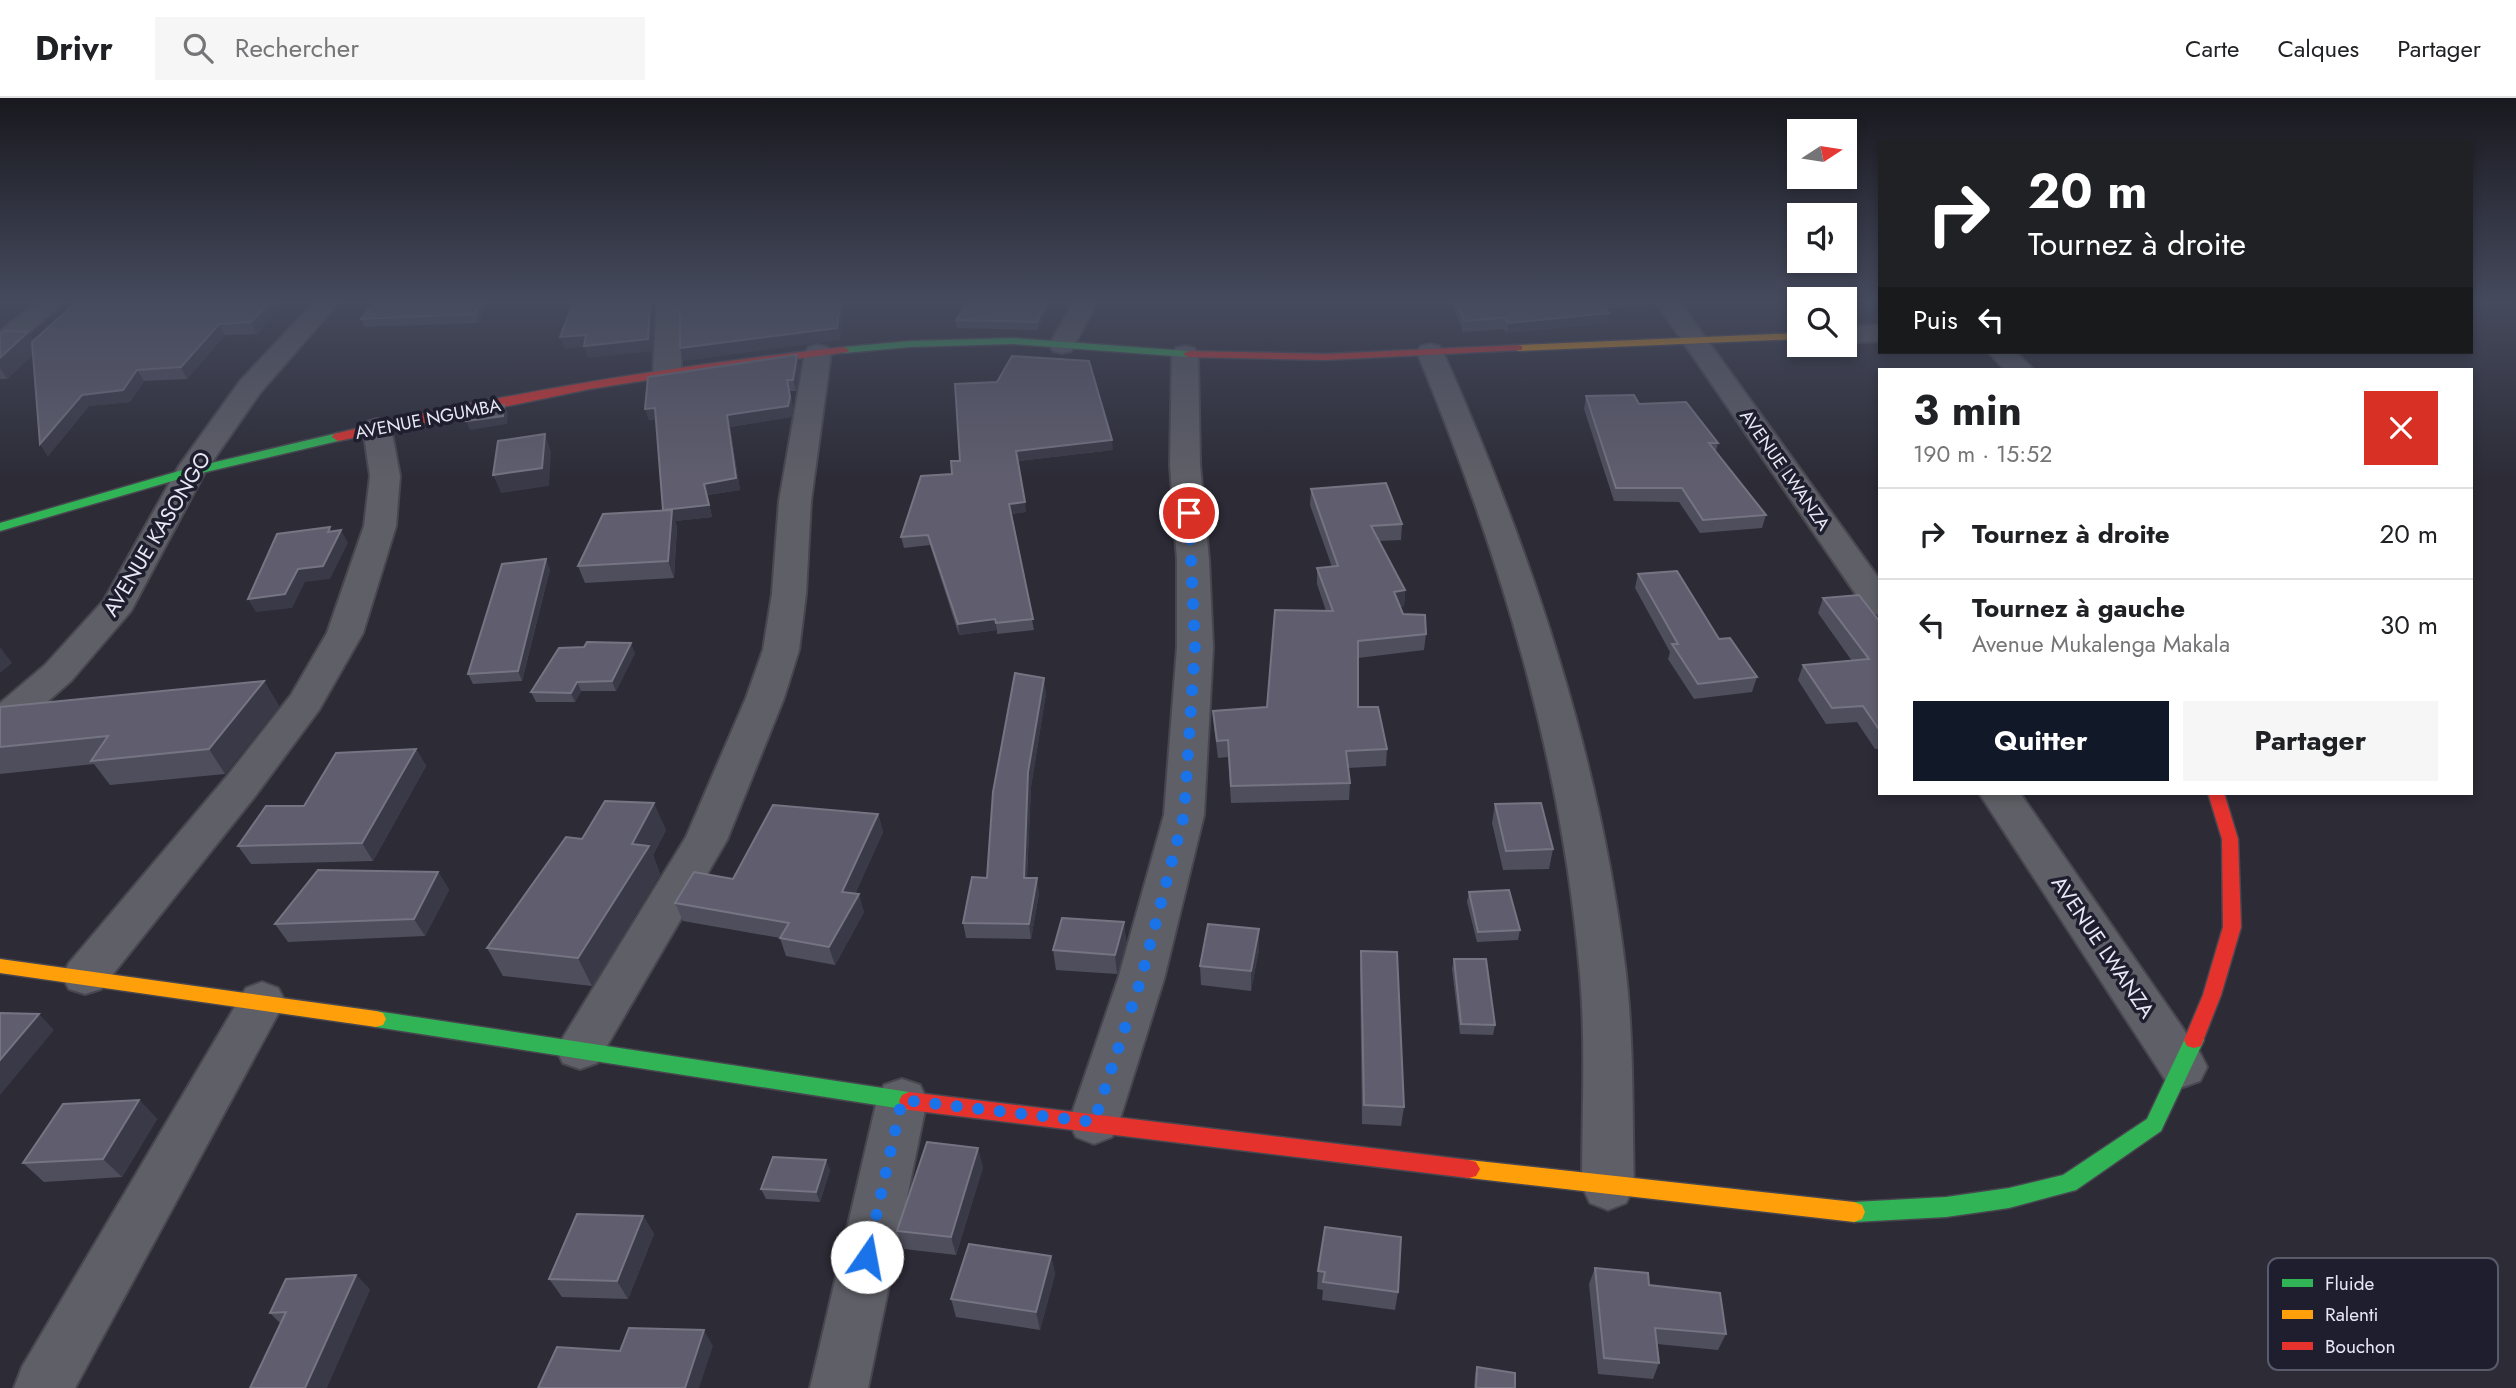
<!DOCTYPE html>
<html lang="fr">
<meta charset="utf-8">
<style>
body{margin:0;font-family:Jost,sans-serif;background:#f6f6f6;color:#202124;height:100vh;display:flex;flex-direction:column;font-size:26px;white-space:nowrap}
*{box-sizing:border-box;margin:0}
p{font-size:23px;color:#757577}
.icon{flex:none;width:38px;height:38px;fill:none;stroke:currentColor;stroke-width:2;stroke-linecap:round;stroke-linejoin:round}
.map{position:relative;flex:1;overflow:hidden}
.sheet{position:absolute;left:1878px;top:270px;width:595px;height:427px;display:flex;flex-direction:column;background:#fff;border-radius:0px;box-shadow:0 4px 10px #0003}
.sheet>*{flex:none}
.guide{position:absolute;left:1878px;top:42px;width:595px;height:214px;border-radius:0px;box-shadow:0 4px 10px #0003;background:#202124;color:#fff;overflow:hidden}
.needle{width:46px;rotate:78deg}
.tools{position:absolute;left:1787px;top:21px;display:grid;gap:14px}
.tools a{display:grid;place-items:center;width:70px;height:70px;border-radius:0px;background:#fff;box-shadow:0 4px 10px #0003;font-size:35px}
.pin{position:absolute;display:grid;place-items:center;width:60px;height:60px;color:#fff;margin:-30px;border:4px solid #fff;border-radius:50%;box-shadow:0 2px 7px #0007}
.me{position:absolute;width:77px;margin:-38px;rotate:12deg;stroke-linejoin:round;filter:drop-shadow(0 0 5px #0008)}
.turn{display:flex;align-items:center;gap:24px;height:147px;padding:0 35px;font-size:32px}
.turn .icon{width:91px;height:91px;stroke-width:2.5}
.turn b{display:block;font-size:49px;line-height:60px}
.then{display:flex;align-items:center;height:66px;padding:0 35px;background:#0003;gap:14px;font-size:26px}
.round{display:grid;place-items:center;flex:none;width:74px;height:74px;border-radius:0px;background:#f6f6f6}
.overview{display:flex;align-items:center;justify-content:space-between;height:119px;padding:0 35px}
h1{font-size:42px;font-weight:700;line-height:52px}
.action{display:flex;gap:14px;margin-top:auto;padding:14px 35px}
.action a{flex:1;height:80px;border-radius:0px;background:#111827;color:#fff;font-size:28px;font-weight:700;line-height:80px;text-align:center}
.action a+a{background:#f6f6f6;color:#202124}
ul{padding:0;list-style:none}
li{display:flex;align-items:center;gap:21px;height:91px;padding:0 35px;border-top:2px solid #e0e0e0}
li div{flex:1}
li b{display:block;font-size:26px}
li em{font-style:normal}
header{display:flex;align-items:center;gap:42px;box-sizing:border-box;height:98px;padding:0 35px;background:#fff;border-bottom:2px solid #e0e0e0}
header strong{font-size:33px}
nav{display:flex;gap:38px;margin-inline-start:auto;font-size:24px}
.search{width:490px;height:63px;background:#f6f6f6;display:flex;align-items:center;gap:18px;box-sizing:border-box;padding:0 24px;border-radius:0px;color:#757577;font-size:26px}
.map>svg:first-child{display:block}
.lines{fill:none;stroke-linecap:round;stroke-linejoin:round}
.street-casing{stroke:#484750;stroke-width:4}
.fast-casing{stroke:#484750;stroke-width:3}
.slow-casing{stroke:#484750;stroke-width:3}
.jam-casing{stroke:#484750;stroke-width:3}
.street{fill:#5f5f67;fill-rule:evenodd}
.fast{fill:#30b455;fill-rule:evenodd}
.slow{fill:#ff9f0a;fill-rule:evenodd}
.jam{fill:#e5322d;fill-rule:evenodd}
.wall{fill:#4f4e5d}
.shaded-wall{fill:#3a3947}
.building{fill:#605e6e;stroke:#757483;stroke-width:2}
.route{stroke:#1a73e8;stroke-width:12;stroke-dasharray:0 21.6}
.labels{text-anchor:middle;stroke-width:7;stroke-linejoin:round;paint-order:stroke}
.far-street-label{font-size:18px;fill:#e7e8f4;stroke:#1e1e2f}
.street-label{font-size:21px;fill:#e7e8f4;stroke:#1e1e2f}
.key{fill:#1e1e2f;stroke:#5a5b6a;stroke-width:2}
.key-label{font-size:19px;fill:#e7e8f4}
</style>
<header>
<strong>Drivr</strong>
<div class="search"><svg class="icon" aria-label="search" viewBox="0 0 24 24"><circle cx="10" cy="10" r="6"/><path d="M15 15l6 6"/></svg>Rechercher</div>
<nav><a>Carte</a><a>Calques</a><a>Partager</a></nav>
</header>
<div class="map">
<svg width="2516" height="1290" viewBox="0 0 2516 1290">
<rect width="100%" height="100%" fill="#2c2b36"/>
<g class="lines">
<defs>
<g id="street">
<polygon points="38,203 65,203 9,252 0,254 0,233"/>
<polygon points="315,203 340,203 260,295 205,374 131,513 71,583 13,634 0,637 0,605 45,567 104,502 179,368 240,283"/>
<polygon points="657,203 681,203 681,276 677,282 667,284 657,282 653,276"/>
<polygon points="1074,203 1098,203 1071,253 1062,255 1053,253 1049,247"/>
<polygon points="1655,203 1679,203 1880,482 1880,517 1868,514"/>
<polygon points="1880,227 1880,243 1844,245 1844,229"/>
<path d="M1430 246 1439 248 1443 254C1531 452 1601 660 1626 876 1634 946 1632 1018 1634 1088L1626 1105 1608 1112 1590 1105 1582 1088C1582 1018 1586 946 1580 876 1562 661 1499 453 1417 254L1421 248Z"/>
<polygon points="818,247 827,249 831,255 811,403 806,496 799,552 784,600 727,742 597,965 580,971 563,965 556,951 686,739 746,600 763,552 772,496 779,403 805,255 809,249"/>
<polygon points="1185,248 1194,250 1198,256 1200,367 1209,462 1213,549 1204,717 1164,881 1119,1024 1112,1039 1094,1046 1076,1039 1069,1024 1118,881 1164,717 1177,549 1177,462 1170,367 1172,256 1176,250"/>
<polygon points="1988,254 2016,254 2033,271 2004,271"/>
<polygon points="377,321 387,324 391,330 400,378 396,428 363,535 319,612 256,697 101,891 85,896 69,891 62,878 69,865 228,677 291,597 327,535 364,428 370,378 363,330 367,324"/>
<polygon points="1979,695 2020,695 2200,955 2207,969 2200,983 2183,989 2166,983"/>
<polygon points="262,884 278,890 285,903 75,1290 14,1290 22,1269 246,890"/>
<polygon points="902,981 920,987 927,1002 868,1290 810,1290 877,1002 884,987"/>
</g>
<g id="fast">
<polygon points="1012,240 1188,253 1193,256 1188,259 1012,246 910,249 844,255 839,252 844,249 910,243"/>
<polygon points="338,335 344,339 342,342 193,377 0,433 0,425 186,371"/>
<polygon points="376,913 909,994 916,997 919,1003 916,1009 909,1012 376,929 369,927 366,921 369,915"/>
<polygon points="2194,934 2201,936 2204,942 2161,1033 2076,1092 2009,1110 1946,1119 1854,1124 1846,1121 1843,1114 1846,1107 1854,1104 1946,1099 2009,1090 2063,1077 2147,1021 2187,936"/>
</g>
<g id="slow">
<polygon points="1799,235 1799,241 1518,253 1513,250 1518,247"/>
<polygon points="0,861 376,913 383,915 386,921 383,927 376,929 0,875"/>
<polygon points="1469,1062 1854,1104 1862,1107 1865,1114 1862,1121 1854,1124 1469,1080 1462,1078 1458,1071 1462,1064"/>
</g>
<g id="jam">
<polygon points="1518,247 1522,248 1522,252 1325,262 1188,259 1183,256 1188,253 1325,256"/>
<path d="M844 249 849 252 848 254 717 271 590 291 338 343 332 339 334 336C502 295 672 268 844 249Z"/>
<polygon points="2208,695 2224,695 2238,741 2241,829 2221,897 2201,948 2194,950 2187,948 2184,942 2203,897 2223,829 2222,741"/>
<polygon points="909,994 1469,1062 1476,1064 1480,1071 1476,1078 1469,1080 909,1012 902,1009 899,1003 902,997"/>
</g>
</defs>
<use href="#street" class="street-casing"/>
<use href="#fast" class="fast-casing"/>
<use href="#slow" class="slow-casing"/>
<use href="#jam" class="jam-casing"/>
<use href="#street" class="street"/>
<use href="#fast" class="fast"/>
<use href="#slow" class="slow"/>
<use href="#jam" class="jam"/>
</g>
<g class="wall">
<polygon points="285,203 257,236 225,237 187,281 144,283 130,304 89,308 48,358 40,346 33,256 7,281 0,281 0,235 28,234 33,242"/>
<polygon points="487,203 479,225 365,229 361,221"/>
<polygon points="969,203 1052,203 1038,232 957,230 956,222"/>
<polygon points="1451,203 1655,203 1654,207 1606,210 1608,225 1507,235 1503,231 1463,234"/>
<polygon points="800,268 796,293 790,293 793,310 791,319 730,329 740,392 707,397 712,419 675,423 677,429 674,480 585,485 578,468 663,413 656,321 649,322 645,311"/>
<polygon points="1586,298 1639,306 1718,345 1716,353 1766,417 1762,430 1700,435 1679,404 1614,403 1584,311"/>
<polygon points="1113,352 1018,363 1026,414 1011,416 1034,532 997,536 997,532 959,537 930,447 904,450 901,439 952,376 960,363"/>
<polygon points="1311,391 1402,426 1401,442 1379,443 1405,492 1404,508 1400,509 1403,516 1426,536 1424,552 1358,560 1358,609 1387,651 1386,668 1348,670 1350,685 1349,702 1231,705 1228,659 1218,660 1214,629 1213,613 1267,609 1326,513 1317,486 1317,470 1332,469 1310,407"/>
<polygon points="550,471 522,583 473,586 468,576"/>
<polygon points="1638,476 1719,541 1757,579 1752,594 1694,601 1668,561 1670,554 1635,490"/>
<polygon points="1823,500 1880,524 1880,651 1875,651 1857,624 1826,626 1798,582 1803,567 1852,563 1818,515"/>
<polygon points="635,555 616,593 581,593 575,604 536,604 531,594"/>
<polygon points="264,583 279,608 225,676 110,687 94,666 0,676 0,609"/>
<polygon points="1046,595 1031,689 1027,780 1039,795 1031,841 966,840 963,825 987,780"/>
<polygon points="416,651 426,668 373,763 251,766 238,748 304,708"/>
<polygon points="1495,706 1553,751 1549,771 1503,772 1492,725"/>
<polygon points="878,716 883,734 855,796 864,814 835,867 786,858 780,840 683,823 675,805 733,781"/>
<polygon points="666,732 653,757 660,776 592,888 503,878 487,850 582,741"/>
<polygon points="438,774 449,792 425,838 288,844 275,826"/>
<polygon points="1469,794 1520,832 1518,842 1477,844 1467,804"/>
<polygon points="1124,824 1126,844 1117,876 1056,872 1053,852"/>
<polygon points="1259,851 1251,893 1201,887 1200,868"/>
<polygon points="1361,853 1404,1009 1401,1028 1362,1026 1360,872"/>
<polygon points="1454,861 1495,927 1493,937 1460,936 1452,871"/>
<polygon points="139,1002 157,1021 122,1079 44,1084 23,1065"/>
<polygon points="983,1069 956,1157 904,1151 897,1133"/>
<polygon points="830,1072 820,1104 766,1101 761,1091"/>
<polygon points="643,1118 654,1136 628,1201 562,1199 549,1181"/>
<polygon points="1325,1129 1398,1194 1395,1212 1322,1202 1323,1192 1317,1191 1318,1173"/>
<polygon points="1051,1158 1055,1176 1040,1232 956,1219 951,1201"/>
<polygon points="1595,1170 1649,1187 1726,1236 1718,1252 1657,1246 1659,1265 1653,1281 1598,1276 1589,1186"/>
<polygon points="356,1177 370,1192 281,1226 270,1215"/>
<polygon points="1477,1269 1515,1290 1474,1290 1475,1277"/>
</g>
<g class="shaded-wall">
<polygon points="270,203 285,203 257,236 251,224"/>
<polygon points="481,203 487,203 479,225 476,216"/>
<polygon points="611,203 618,203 614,219 610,207"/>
<polygon points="650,203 653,215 652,253 588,260 584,249 565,251 560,239"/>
<polygon points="1047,203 1052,203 1038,232 1037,224"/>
<polygon points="840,207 843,219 840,242 684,263 680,250"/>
<polygon points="1609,215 1608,225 1507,235 1508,225"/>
<polygon points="219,226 225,237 187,281 181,269"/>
<polygon points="28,234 38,251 7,281 0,270 0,260"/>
<polygon points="797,257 800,268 796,293 793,282"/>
<polygon points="137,272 144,283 130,304 89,308 48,358 40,346 82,297"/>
<polygon points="787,282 793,310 791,319 730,329 740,392 707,397 712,419 675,423 677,429 674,480 668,463 663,412 704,386 727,317"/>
<polygon points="504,307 508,315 507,326 470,332 466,323"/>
<polygon points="655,310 659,321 649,322 645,311"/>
<polygon points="545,336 551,354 549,388 501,395 493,377"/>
<polygon points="1112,342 1113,352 1018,363 1016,353"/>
<polygon points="1025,404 1026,414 1010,416 1009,406"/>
<polygon points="330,429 336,442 341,432 348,445 330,481 305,484 292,510 256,514 248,501 298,471 328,434"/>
<polygon points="546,461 550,471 522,583 518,573"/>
<polygon points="1405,492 1404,508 1393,510 1394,494"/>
<polygon points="995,521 997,532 959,537 958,526"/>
<polygon points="631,545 635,555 616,593 612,583"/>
<polygon points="0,549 12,565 0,575"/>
<polygon points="1044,580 1046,595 1031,689 1026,795 1024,780 1028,674"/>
<polygon points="264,583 279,608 225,676 209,651"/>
<polygon points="577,584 581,593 575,604 571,595"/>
<polygon points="416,651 426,668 373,763 362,745"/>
<polygon points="654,705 666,732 653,757 660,776 592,888 578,860 632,746"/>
<polygon points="878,716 883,734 848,812 842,794"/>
<polygon points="438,774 449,792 425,838 414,821"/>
<polygon points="1037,780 1039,795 1031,841 1029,826"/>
<polygon points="859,796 864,814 835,867 829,849"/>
<polygon points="1124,824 1126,844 1117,876 1115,857"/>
<polygon points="1259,831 1259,851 1251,893 1251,873"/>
<polygon points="39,916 54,932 0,997 0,962"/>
<polygon points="139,1002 157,1021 122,1079 103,1061"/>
<polygon points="978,1050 983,1069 956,1157 951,1139"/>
<polygon points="826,1062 830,1072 820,1104 816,1094"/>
<polygon points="643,1118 654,1136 628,1201 617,1183"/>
<polygon points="1051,1158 1055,1176 1040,1232 1036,1214"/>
<polygon points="356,1177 370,1192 327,1290 305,1290"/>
<polygon points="704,1232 713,1248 699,1290 685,1290"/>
</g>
<g class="building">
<polygon points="78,203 270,203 251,224 219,226 181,269 137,272 123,292 82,297 40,346 32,244"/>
<polygon points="377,203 481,203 476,216 361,221"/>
<polygon points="574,203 611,203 610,207 650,203 648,241 584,248 586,237 560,239"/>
<polygon points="728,203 736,203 736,206 775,203 834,203 833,208 840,207 837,230 680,250 680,207"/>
<polygon points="969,203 1047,203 1037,224 956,222"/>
<polygon points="1456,203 1600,203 1609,215 1508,225 1505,220 1464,223"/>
<polygon points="5,233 28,234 0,260 0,235"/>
<polygon points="797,257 793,282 787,282 790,299 788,308 727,317 736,380 704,386 709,407 663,412 655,310 645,311 648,279"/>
<polygon points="1012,258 1089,263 1112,342 1016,353 1025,404 1009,406 1033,521 996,525 995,521 958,526 928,437 901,439 921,378 952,376 951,363 960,363 955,286 997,284"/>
<polygon points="1634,297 1639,306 1686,304 1718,345 1709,345 1766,417 1703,422 1682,390 1616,390 1586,298"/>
<polygon points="504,307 503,318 466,323 468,313"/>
<polygon points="545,336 542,370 493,377 498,343"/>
<polygon points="1386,385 1402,426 1371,428 1405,492 1394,494 1403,516 1425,517 1426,536 1358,543 1358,609 1378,609 1387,651 1346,653 1350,685 1231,688 1228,642 1217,643 1213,613 1267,609 1275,512 1333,513 1317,470 1338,468 1311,391"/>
<polygon points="672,412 668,463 578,468 603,416"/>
<polygon points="330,429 328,434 341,432 323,468 298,471 285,496 248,501 277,436"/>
<polygon points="546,461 518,573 468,576 502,466"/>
<polygon points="1677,473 1719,541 1730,540 1757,579 1698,586 1672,546 1678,546 1638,476"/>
<polygon points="1859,497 1880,524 1880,633 1863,608 1832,610 1803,567 1869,561 1823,500"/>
<polygon points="587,544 631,545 612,583 577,584 571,595 531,594 559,550 584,549"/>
<polygon points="1015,575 1044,580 1028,674 1024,780 1037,780 1029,826 963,825 972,779 987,780 993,694"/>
<polygon points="264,583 209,651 91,663 108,638 0,649 0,609"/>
<polygon points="416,651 362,745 238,748 266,708 304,708 336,655"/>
<polygon points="605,703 654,705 632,746 649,748 578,860 487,850 566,739 582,741"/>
<polygon points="1541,705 1553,751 1506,753 1495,706"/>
<polygon points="773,707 878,716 842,794 859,796 829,849 780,840 789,825 675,805 694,774 733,781"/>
<polygon points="318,772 438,774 414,821 275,826"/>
<polygon points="1509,792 1520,832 1478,834 1469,794"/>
<polygon points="1062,820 1124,824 1115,857 1053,852"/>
<polygon points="1208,826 1259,831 1251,873 1200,868"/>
<polygon points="1361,853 1397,854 1404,1009 1364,1007"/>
<polygon points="1454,861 1486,861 1495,927 1461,926"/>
<polygon points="0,915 39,916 0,962"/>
<polygon points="139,1002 103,1061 23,1065 63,1006"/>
<polygon points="927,1044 978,1050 951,1139 897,1133"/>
<polygon points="773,1059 826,1062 816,1094 761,1091"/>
<polygon points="577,1116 643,1118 617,1183 549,1181"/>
<polygon points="1325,1129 1401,1139 1398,1194 1323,1184 1325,1174 1318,1173"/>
<polygon points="969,1146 1051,1158 1036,1214 951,1201"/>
<polygon points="1595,1170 1648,1175 1649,1187 1720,1195 1726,1236 1655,1230 1659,1265 1604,1260"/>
<polygon points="356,1177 305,1290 250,1290 286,1214 270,1215 286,1181"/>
<polygon points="629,1230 704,1232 685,1290 538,1290 557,1249 620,1253"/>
<polygon points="1477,1269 1515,1275 1515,1290 1476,1290"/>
</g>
<linearGradient id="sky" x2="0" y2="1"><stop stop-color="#18181e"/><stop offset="0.53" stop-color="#454a5d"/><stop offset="1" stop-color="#454a5d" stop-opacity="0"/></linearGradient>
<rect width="2516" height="383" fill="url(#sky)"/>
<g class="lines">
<polyline class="route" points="867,1159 902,1002 1094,1024 1141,881 1184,717 1195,549 1189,415"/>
</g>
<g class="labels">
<g class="far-street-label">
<text transform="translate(428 321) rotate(-11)" y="6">AVENUE NGUMBA</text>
<text transform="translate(1785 372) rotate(55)" y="6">AVENUE LWANZA</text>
</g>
<g class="street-label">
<text transform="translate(157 436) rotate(-59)" y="7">AVENUE KASONGO</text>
<text transform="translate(2103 849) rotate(56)" y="7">AVENUE LWANZA</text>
</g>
</g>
<rect x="2268" y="1160" width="230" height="112" rx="10" class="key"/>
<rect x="2282" y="1181" width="31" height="8" fill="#30b455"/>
<rect x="2282" y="1212" width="31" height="9" fill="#ff9f0a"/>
<rect x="2282" y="1244" width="31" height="8" fill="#e5322d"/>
<g class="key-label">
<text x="2325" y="1192">Fluide</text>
<text x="2325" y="1223">Ralenti</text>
<text x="2325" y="1255">Bouchon</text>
</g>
</svg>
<div class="tools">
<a><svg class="needle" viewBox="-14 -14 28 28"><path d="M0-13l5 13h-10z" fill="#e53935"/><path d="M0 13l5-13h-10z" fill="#757577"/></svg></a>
<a><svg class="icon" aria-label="sound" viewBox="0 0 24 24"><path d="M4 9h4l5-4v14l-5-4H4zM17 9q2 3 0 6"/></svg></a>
<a><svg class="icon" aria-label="search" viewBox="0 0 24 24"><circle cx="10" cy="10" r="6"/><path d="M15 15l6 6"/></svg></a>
</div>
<div class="pin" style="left:1189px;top:415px;background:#d93025"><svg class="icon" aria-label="arrive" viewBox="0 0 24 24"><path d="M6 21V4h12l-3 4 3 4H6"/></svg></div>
<svg class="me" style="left:867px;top:1159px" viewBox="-20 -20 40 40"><circle r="19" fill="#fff"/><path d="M0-13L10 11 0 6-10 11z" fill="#1a73e8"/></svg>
<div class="guide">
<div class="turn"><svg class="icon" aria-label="right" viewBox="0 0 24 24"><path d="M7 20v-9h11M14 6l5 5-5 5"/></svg><div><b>20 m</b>Tournez à droite</div></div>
<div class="then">Puis<svg class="icon" aria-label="left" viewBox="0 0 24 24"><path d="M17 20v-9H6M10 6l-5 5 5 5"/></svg></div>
</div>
<section class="sheet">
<div class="overview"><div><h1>3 min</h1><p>190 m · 15:52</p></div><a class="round" style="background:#d93025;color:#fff"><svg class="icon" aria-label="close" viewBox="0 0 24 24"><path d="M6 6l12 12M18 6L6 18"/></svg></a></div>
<ul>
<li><svg class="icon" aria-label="right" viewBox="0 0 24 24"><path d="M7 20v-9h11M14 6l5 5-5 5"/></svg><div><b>Tournez à droite</b></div><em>20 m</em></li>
<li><svg class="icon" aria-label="left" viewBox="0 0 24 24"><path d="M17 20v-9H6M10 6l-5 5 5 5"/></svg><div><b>Tournez à gauche</b><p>Avenue Mukalenga Makala</p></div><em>30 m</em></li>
</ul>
<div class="action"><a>Quitter</a><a>Partager</a></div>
</section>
</div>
